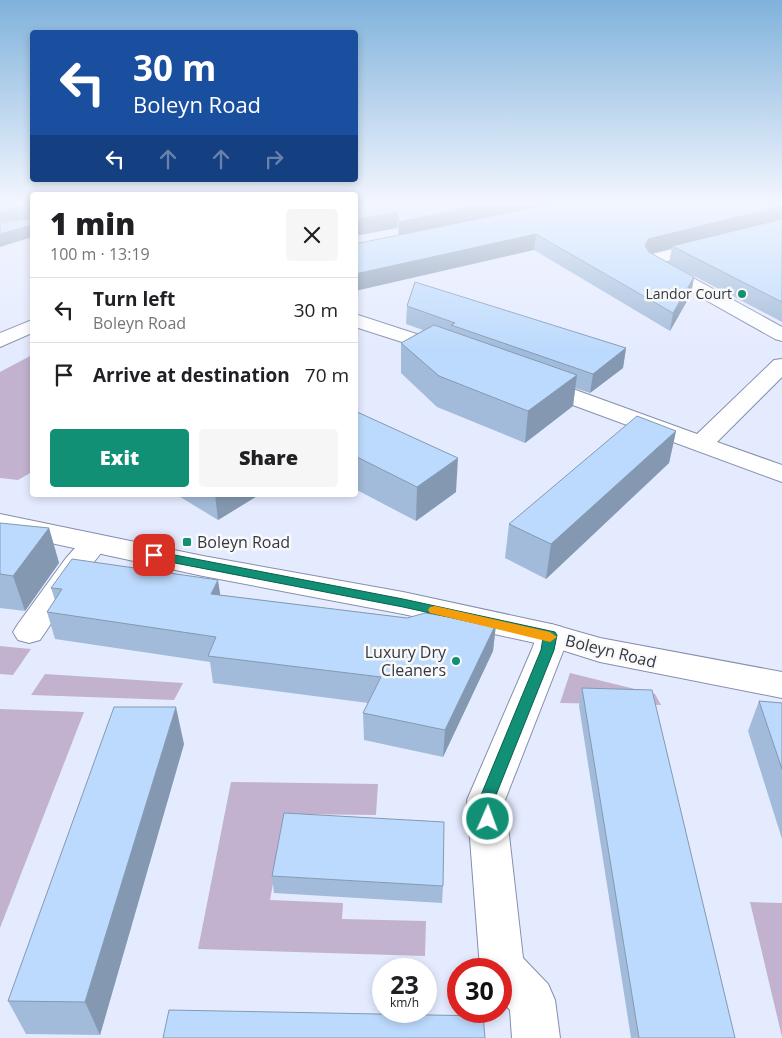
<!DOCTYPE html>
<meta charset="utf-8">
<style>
body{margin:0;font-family:"Open Sans",sans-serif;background:#f6f6f6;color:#202124;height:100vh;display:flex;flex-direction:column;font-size:19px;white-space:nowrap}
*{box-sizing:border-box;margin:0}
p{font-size:16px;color:#757577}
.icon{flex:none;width:28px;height:28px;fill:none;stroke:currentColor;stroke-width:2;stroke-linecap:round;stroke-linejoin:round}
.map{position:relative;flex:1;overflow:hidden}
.drawer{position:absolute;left:30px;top:192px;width:328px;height:305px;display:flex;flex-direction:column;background:#fff;border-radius:5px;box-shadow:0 2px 8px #0003}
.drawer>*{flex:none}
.hud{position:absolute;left:30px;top:30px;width:328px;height:152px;border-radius:5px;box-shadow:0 2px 8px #0003;background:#1a4fa0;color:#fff;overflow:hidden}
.speed{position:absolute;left:372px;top:958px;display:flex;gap:10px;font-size:25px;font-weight:700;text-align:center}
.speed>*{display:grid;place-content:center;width:65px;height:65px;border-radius:50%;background:#fff;box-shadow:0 2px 8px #0003;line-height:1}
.speed small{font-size:12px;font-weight:400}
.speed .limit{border:8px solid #d22;background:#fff;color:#111}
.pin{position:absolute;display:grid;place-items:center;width:42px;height:42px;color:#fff;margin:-21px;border-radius:10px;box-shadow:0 2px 8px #0006}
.me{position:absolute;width:55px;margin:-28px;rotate:2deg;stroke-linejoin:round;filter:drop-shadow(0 0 4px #0008)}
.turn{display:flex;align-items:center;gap:18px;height:105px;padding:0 20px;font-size:22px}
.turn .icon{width:65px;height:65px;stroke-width:2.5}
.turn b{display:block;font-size:35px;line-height:42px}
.lanes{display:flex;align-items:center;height:48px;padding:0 20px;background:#0003;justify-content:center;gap:25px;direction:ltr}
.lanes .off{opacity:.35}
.round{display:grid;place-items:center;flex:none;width:52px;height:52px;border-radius:5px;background:#f6f6f6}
.headline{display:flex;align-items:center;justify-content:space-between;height:85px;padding:0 20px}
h1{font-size:30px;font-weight:800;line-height:38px}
.action{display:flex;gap:10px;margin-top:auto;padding:10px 20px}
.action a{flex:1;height:58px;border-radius:5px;background:#119076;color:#fff;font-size:20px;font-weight:800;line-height:58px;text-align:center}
.action a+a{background:#f6f6f6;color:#202124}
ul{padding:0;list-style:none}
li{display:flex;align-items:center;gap:15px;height:65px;padding:0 20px;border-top:1px solid #e0e0e0}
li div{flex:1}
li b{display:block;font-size:19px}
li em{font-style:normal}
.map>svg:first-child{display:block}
.green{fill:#c2b2cf}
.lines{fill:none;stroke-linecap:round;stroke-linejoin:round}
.minor-casing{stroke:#858fac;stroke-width:2}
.tertiary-casing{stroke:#858fac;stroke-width:2}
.minor{fill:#fff;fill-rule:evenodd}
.tertiary{fill:#fff;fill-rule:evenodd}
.wall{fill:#a2bbda}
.shaded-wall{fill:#8499b1}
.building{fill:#bcdafd;stroke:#8499b1}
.route{fill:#119076;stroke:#0b5e4d}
.slow{fill:#f59e0b}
.poi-dot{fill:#119076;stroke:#f9f9f9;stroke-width:2}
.labels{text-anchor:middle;stroke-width:5;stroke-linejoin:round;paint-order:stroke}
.far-poi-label{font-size:14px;fill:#343844;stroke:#f9f9f9;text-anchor:end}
.poi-label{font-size:16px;fill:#343844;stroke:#f9f9f9;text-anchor:start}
.street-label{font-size:16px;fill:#343844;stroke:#f9f9f9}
</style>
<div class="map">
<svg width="782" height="1038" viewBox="0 0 782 1038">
<rect width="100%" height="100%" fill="#e5ebff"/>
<g class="green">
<polygon points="32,355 32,472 18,480 0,478 0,372"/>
<polygon points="0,646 31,649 13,675 0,674"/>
<polygon points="570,673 655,694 661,705 560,703"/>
<polygon points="45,674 183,683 174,700 31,695"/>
<polygon points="0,709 84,712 0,928"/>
<polygon points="231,782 378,784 376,815 286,814 270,900 343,903 342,919 426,921 425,956 198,949"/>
<polygon points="750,902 782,903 782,1037"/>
</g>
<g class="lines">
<defs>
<g id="minor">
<polygon points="782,222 782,232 664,262 782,327 782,341 775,339 647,267 644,263 647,256 652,254"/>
<polygon points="355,314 453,346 457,350 453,354 446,356 355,327"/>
<polygon points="32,320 32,333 0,347 0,333"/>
<polygon points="782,359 782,377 717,442 782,465 782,482 532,390 529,385 532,380 540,378 548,380 697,434 774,360"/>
<polygon points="95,534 105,537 109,543 86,572 40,640 29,643 18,640 13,632 18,624 66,558 85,537"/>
<polygon points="551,624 562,627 567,635 564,649 505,800 523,958 548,984 555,1000 560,1038 512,1038 510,1010 501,1000 501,969 480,968 467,800 532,649 540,627"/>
</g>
<polygon id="tertiary" points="0,514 203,556 403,592 551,624 600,638 782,672 782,698 600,662 549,646 403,614 203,576 0,532"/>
</defs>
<use href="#minor" class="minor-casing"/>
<use href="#tertiary" class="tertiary-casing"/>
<use href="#minor" class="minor"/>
<use href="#tertiary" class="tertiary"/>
</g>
<g class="wall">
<polygon points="355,204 782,204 782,322 669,263 672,248 652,254 694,277 691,294 670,331 534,250 399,236 397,228"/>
<polygon points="407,306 626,348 623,368 590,393 575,388 573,406 525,443 437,407 401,373 401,343 423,330 406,324"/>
<polygon points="355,411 456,492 416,521 355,489"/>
<polygon points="676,431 669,463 546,579 505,558 509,524"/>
<polygon points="177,495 259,495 218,520"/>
<polygon points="0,523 49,528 59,563 25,611 0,608"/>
<polygon points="51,588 221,595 407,618 496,624 493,651 443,757 364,740 363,713 368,703 213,683 210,662 55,639 47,612 55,600"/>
<polygon points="582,688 735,1038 631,1038 579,706"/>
<polygon points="759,701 782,703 782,839 748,731"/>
<polygon points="184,744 100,1035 26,1034 8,1001"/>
<polygon points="272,876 443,886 442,903 274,893"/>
</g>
<g class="shaded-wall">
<polygon points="484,204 555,204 399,238 399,222"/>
<polygon points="30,206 32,218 0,222 0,210"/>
<polygon points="782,206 782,220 672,246 672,248 645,255 645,246 648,239"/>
<polygon points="397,212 397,228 355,236 355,220"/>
<polygon points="32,225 32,237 0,247 0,234"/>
<polygon points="536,234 534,250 355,291 355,274"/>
<polygon points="694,277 691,294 670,331 673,313"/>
<polygon points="626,348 623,368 590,393 593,374"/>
<polygon points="577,375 573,406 525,443 528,411"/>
<polygon points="676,431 669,463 546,579 551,544"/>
<polygon points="458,458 456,492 416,521 417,487"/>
<polygon points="215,495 259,495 218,520"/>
<polygon points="49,528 59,563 25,611 13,576"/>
<polygon points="218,580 222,606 211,594"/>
<polygon points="496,624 493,651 443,757 445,730"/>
<polygon points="176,707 184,744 100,1035 85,1002"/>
</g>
<g class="building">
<polygon points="0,204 32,204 32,225 0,234 0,223 29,219 30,206 0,210"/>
<polygon points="355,204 484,204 399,222 397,212 355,220"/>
<polygon points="550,204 782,204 782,206 648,239 645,246 649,252 694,277 673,313 536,234 355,274 355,244"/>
<polygon points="782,219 782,302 672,246"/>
<polygon points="415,282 626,348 593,374 451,325 455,323 407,306"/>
<polygon points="434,325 577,375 528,411 439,376 401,343"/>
<polygon points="355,411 458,458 417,487 355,456"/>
<polygon points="637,416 676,431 551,544 509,524"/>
<polygon points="0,523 49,528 13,576 0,574"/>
<polygon points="72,559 218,580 211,594 407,618 425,613 496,624 445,730 363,713 381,677 208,656 216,637 47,612 62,589 51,588"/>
<polygon points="582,688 652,690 735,1038 639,1038"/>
<polygon points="759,701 782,703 782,769"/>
<polygon points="114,707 176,707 85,1002 8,1001"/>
<polygon points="284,813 444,822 443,886 272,876"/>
<polygon points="169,1010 483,1016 485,1038 163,1038"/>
</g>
<linearGradient id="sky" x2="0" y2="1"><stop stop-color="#80b2db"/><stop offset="0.58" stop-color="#f3f6ff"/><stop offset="1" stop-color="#f3f6ff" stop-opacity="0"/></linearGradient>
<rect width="782" height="350" fill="url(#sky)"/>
<polygon class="route" points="154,551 403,599 555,632 557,635 554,650 494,800 496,819 494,824 488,826 482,824 479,800 541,650 543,638 403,607 149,558 148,555"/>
<polygon class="slow" points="435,606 550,632 557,637 550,642 430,613 428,610 430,607"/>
<g class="poi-dot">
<circle cx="742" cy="294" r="5"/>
<rect x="182" y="537" width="10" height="10" rx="2.5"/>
<circle cx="456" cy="661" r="5"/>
</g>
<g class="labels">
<g class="far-poi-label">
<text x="732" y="299">Landor Court</text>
</g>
<g class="poi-label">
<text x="197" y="548">Boleyn Road</text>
<text x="446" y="658" text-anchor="end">Luxury Dry<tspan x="446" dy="18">Cleaners</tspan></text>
</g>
<g class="street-label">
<text transform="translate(611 651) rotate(14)" y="6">Boleyn Road</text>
</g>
</g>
</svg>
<div class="speed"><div>23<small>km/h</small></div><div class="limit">30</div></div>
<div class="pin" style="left:154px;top:555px;background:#d93025"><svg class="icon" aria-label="arrive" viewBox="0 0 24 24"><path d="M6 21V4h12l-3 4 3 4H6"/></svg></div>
<svg class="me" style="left:488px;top:819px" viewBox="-20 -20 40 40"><circle r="17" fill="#119076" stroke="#fff" stroke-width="3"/><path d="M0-11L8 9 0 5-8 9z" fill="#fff"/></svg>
<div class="hud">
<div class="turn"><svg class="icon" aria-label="left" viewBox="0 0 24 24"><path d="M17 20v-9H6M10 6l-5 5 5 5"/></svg><div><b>30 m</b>Boleyn Road</div></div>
<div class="lanes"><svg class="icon" aria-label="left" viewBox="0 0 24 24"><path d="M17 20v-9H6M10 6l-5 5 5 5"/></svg><svg class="icon off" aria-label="ahead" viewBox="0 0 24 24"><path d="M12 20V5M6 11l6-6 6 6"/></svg><svg class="icon off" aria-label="ahead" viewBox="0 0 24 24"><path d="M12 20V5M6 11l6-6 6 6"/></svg><svg class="icon off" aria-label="right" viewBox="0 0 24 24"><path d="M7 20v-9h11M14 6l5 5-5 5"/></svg></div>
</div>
<section class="drawer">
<div class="headline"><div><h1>1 min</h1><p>100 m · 13:19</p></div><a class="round"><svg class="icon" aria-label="close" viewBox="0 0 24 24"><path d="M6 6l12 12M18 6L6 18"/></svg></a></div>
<ul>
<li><svg class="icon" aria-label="left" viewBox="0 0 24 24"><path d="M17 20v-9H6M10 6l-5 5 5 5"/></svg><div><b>Turn left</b><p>Boleyn Road</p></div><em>30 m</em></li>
<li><svg class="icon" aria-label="arrive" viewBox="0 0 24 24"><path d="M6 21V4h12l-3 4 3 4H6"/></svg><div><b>Arrive at destination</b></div><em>70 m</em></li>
</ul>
<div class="action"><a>Exit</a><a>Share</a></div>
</section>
</div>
